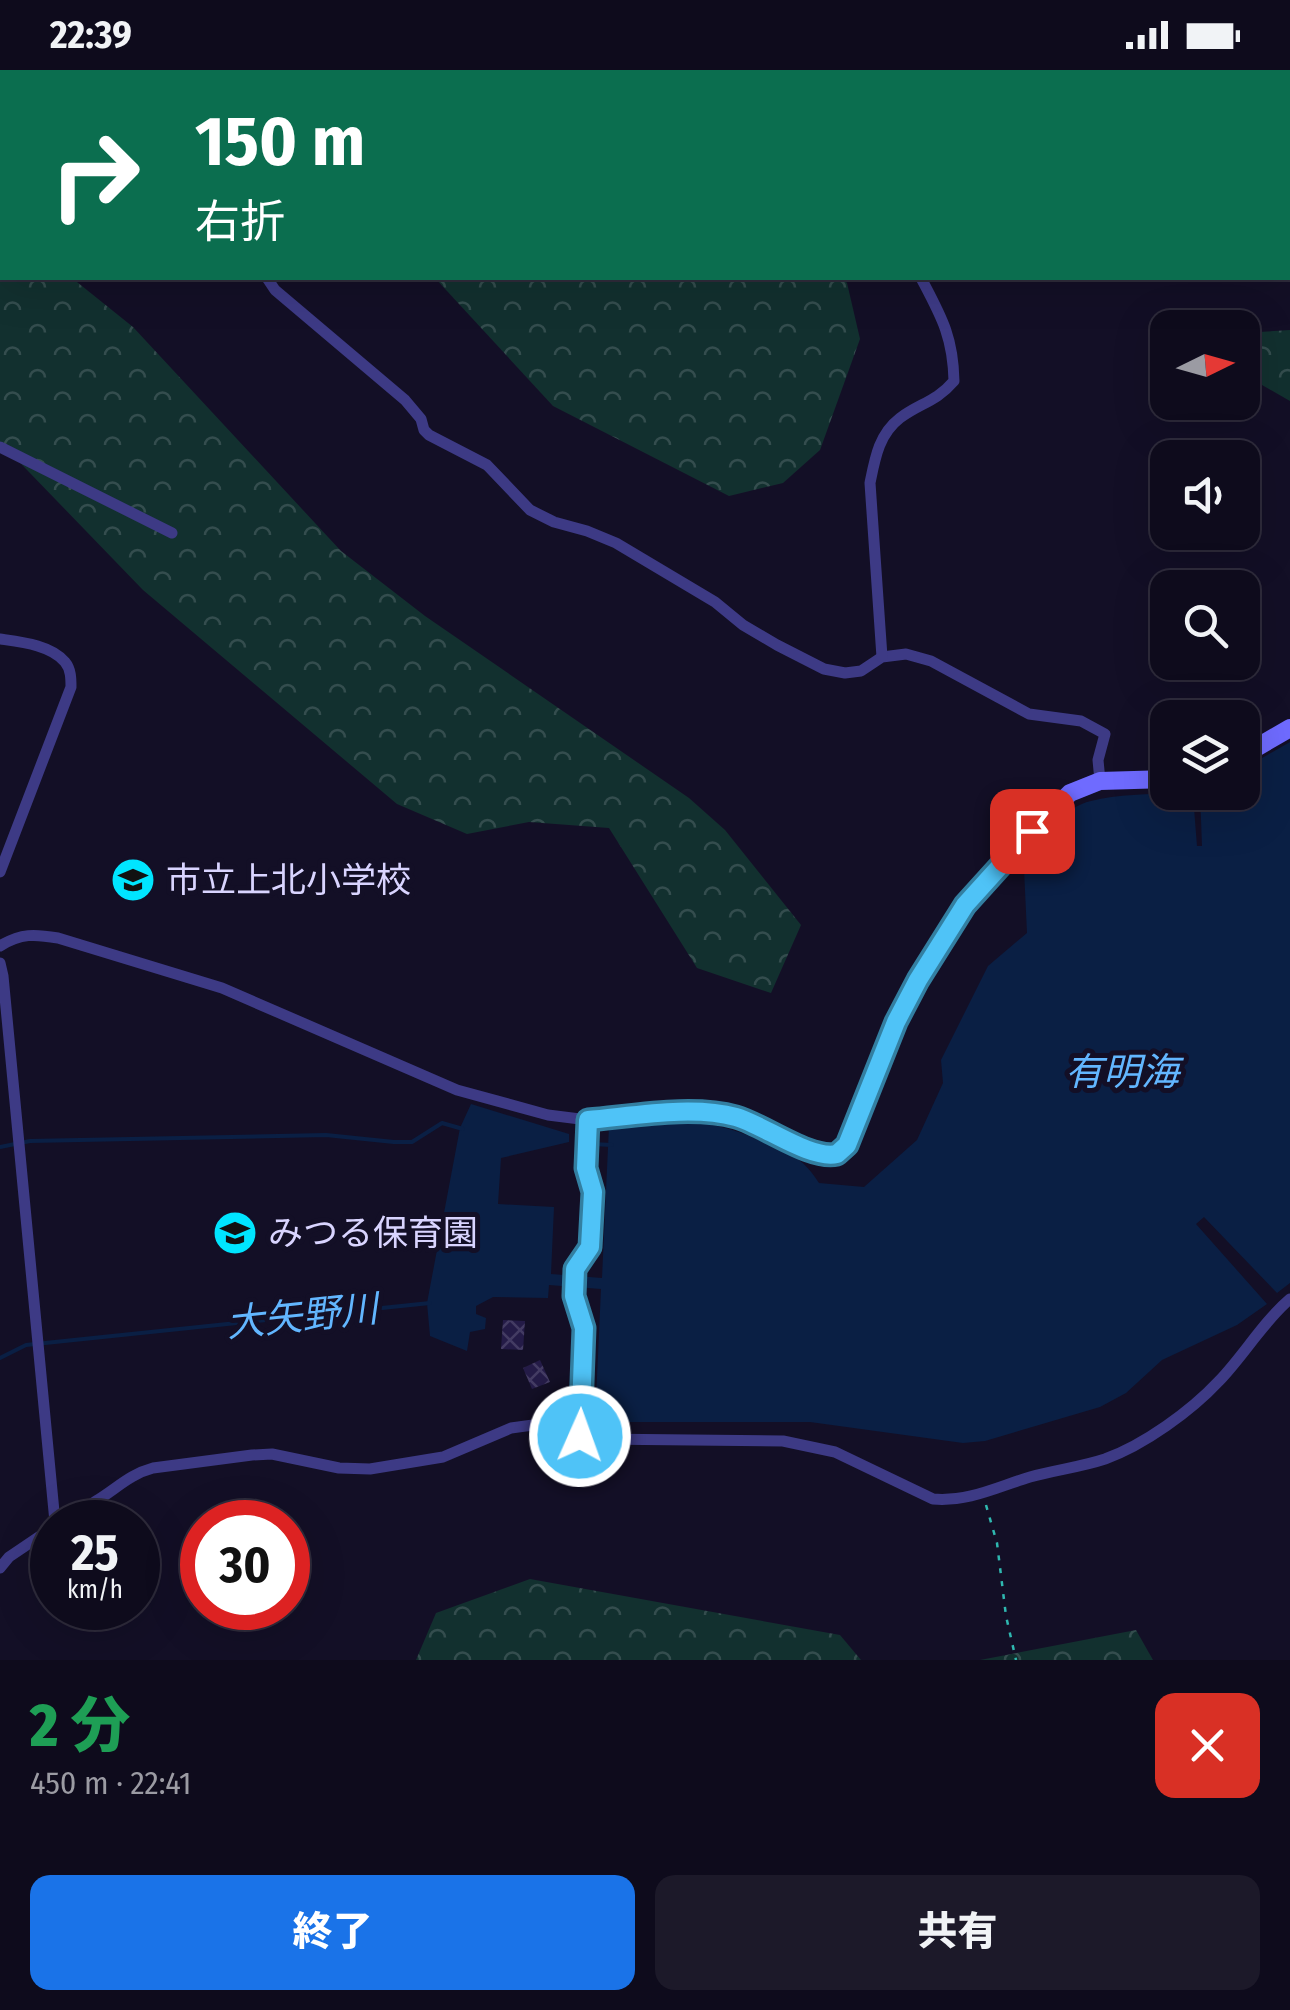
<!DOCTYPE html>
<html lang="ja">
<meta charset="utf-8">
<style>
body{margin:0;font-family:"Fira Sans Condensed","Noto Sans JP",sans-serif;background:#1c1929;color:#f1f3f6;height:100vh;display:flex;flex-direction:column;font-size:38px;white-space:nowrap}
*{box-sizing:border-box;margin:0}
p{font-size:32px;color:#9b9ba3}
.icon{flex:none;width:55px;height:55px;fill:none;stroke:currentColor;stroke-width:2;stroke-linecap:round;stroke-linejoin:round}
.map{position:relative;height:1590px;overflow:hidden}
.drawer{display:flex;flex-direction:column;background:#0e0b1c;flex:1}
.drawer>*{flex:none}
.guide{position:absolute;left:0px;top:0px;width:1290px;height:210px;box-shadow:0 10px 40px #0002,0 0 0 2px #2e2b3b;background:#0b6e4f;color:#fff;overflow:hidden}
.needle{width:65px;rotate:85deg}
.fabs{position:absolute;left:1150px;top:240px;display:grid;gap:20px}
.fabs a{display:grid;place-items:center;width:110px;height:110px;border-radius:20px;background:#0e0b1c;box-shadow:0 10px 40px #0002,0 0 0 2px #2e2b3b;font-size:50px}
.speed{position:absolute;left:30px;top:1430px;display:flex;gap:20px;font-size:50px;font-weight:700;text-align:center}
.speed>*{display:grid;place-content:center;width:130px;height:130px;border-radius:50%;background:#0e0b1c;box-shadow:0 10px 40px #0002,0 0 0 2px #2e2b3b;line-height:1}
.speed small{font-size:25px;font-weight:400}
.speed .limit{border:15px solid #d22;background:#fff;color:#111}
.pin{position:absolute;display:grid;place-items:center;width:85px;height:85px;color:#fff;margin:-42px;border-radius:20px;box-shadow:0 5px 15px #0006}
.me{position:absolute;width:110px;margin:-55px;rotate:2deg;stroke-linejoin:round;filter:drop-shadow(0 0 8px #0008)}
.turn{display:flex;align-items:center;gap:35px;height:210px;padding:0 30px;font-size:45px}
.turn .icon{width:130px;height:130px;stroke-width:2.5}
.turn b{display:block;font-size:70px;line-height:85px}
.round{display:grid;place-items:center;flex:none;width:105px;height:105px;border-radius:20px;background:#1c1929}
.overview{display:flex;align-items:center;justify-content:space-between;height:170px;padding:0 30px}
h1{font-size:60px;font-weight:800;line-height:75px;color:#1e9e55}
.action{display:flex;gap:20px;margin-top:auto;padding:20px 30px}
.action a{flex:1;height:115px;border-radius:20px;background:#1a73e8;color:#fff;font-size:40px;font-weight:800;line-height:115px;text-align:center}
.action a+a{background:#1c1929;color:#f1f3f6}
.status{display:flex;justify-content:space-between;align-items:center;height:70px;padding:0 50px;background:#0e0b1c;direction:ltr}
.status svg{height:28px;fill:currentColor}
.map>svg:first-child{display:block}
.forest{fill:url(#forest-crowns)}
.water{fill:#0a1f44}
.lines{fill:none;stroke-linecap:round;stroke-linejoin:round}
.stream{stroke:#0a1f44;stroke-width:4}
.building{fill:url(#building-cross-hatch)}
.path{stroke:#2fb8b0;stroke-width:2.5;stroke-dasharray:5 8;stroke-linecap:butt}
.street{stroke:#3d3a85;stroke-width:11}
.secondary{stroke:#6f6bff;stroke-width:18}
.route-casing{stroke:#337fa1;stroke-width:25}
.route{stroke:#4fc3f7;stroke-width:18}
.labels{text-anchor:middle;stroke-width:10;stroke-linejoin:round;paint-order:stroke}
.poi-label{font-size:35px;fill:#d9d4ff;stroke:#130f26;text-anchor:start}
.water-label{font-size:38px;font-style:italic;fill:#62b6ff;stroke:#130f26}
</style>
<div class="status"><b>22:39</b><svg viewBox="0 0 49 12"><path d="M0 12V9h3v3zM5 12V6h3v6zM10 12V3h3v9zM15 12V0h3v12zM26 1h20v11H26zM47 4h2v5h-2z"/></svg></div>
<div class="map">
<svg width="1290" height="1590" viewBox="0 0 1290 1590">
<defs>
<pattern id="forest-crowns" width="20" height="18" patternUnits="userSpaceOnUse" patternTransform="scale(2.5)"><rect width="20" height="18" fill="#12302f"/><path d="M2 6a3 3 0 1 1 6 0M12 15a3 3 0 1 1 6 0" fill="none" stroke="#344d4e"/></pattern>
<pattern id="building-cross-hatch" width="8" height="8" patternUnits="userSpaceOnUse" patternTransform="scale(2.5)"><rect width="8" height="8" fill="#241b47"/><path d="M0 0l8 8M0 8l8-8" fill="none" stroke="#433b63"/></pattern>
</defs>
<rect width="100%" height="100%" fill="#130f26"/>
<g class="forest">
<polygon points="244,0 611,0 614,2 246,2"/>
<polygon points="0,151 2,152 2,208 72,208 133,257 341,481 425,546 689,728 725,760 801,855 771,923 697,898 609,758 529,752 467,764 397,734 143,520 0,372"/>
<polygon points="435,208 842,208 847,213 860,269 820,380 783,413 729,426 553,336"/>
<polygon points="1290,260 1290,331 1243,304 1242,263"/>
<polygon points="530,1509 840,1565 861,1590 416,1590 436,1543"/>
<polygon points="1136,1560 1153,1590 980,1590"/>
</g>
<g class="water">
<polygon points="917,0 1290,0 1290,186 1288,186 1288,2 920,2"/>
<path d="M1290 672V1213L1277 1223 1204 1147 1196 1154 1267 1234 1237 1255 1162 1290 1126 1323 1100 1337 985 1371 963 1373 810 1352H595L601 1219 549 1215 548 1228 493 1227 476 1236V1244L486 1248 485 1259 470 1262 467 1281 430 1266 427 1233 460 1058 471 1034 569 1064V1072L501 1088 498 1134 554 1137 551 1204 602 1208 609 1056C638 1055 668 1050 696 1053 723 1055 747 1064 771 1075 793 1084 806 1092 819 1113L864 1117 917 1070 943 1013 941 990 988 896 1027 863 1024 799 1031 792 1023 782C1041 764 1065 737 1091 731 1117 724 1150 725 1177 722L1187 723 1194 738 1197 776H1202L1200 723 1242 722 1243 699Z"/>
</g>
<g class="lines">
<g class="stream">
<polyline points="592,1074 612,1075"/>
<polyline points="0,1077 30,1071 326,1065 394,1072 412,1072 442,1053 463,1059"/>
<polyline points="0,1288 26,1275 430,1233"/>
</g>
</g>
<g class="building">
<polygon points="503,1250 525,1251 523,1280 501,1279"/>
<polygon points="540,1290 550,1312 532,1319 523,1298"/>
</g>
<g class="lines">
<polyline class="path" points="986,1435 997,1473 1006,1546 1016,1590"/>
<g class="street">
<polyline points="92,0 96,2"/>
<polyline points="734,0 735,2"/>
<polyline points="267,208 275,220 405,330 421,349 424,360 429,365 487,395 530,440 554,452 587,461 616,473 715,532 743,555 777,575 824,599 845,603 861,601 882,587 906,584 931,591 1029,644 1081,651 1105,664 1098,690 1100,711"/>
<polyline points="0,377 172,463"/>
<path d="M0 569C21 572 51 575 65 592 71 599 71 609 71 617L0 802"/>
<path d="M882 587 870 413C875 388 879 364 900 348 920 333 936 332 954 311 953 266 941 246 921 208"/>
<path d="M0 876C21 863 35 864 58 868L222 918 457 1020 548 1045 588 1050 586 1097 593 1122 590 1177 575 1199 574 1226 584 1257 580 1365"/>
<polyline points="0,893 3,906 55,1452"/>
<path d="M61 1452C73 1445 85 1439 96 1431 116 1419 130 1404 153 1398L252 1385 272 1384 339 1398 370 1399 443 1387 511 1358 533 1355 555 1356 596 1369 783 1371 835 1382 933 1429C969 1432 997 1417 1030 1407 1055 1400 1081 1397 1105 1389 1144 1375 1191 1341 1219 1311 1244 1285 1263 1252 1290 1229"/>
<polyline points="0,1498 9,1487 52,1458"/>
</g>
<g class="secondary">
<polyline points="896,0 900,2"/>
<polyline points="1288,197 1290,197"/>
<polyline points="1242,686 1290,658"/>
<path d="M588 1050C634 1046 692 1035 736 1047 764 1055 810 1090 837 1084L847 1075 896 953 919 910 965 835 1013 780 1070 723 1100 711 1168 709"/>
</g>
</g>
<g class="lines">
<defs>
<path id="route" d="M580 1366 584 1258 574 1226 575 1199 590 1177 593 1122 586 1098 588 1050C634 1046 692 1035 736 1047 764 1055 810 1090 837 1084L847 1075 896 952 918 910 965 835 1032 761"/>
</defs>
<use href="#route" class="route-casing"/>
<use href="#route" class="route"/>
</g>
<defs>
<symbol id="school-disc" viewBox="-11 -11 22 22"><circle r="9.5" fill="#00e5ff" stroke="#130f26"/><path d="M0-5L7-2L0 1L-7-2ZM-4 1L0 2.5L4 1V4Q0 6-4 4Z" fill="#111"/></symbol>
</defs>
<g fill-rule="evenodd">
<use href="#school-disc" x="108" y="785" width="50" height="50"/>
<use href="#school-disc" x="210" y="1138" width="50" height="50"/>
</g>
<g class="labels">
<g class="poi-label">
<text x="166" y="822">市立上北小学校</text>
<text x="268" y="1175">みつる保育園</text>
</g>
<g class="water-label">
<text x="1122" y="1015">有明海</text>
<text transform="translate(302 1246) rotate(-6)" y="13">大矢野川</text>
</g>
</g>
</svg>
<div class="fabs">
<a><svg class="needle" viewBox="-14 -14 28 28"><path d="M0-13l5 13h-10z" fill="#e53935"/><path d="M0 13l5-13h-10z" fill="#9b9ba3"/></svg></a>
<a><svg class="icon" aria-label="sound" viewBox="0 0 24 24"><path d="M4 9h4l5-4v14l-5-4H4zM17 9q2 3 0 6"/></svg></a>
<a><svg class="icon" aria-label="search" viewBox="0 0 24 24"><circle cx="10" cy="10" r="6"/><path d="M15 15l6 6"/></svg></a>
<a><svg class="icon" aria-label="layers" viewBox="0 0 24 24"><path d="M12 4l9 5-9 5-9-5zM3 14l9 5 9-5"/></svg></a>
</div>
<div class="speed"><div>25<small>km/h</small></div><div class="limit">30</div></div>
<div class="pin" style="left:1032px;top:761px;background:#d93025"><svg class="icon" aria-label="arrive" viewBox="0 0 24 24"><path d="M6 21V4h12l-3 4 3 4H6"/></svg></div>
<svg class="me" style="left:580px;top:1366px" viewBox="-20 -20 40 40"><circle r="17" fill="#4fc3f7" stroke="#fff" stroke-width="3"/><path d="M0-11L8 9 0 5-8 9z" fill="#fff"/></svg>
<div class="guide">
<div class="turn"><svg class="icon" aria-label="right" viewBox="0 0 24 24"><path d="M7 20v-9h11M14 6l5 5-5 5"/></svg><div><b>150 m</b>右折</div></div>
</div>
</div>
<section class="drawer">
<div class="overview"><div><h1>2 分</h1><p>450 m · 22:41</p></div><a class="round" style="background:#d93025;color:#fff"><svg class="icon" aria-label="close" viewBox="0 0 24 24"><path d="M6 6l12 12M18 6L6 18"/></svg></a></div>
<div class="action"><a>終了</a><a>共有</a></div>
</section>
